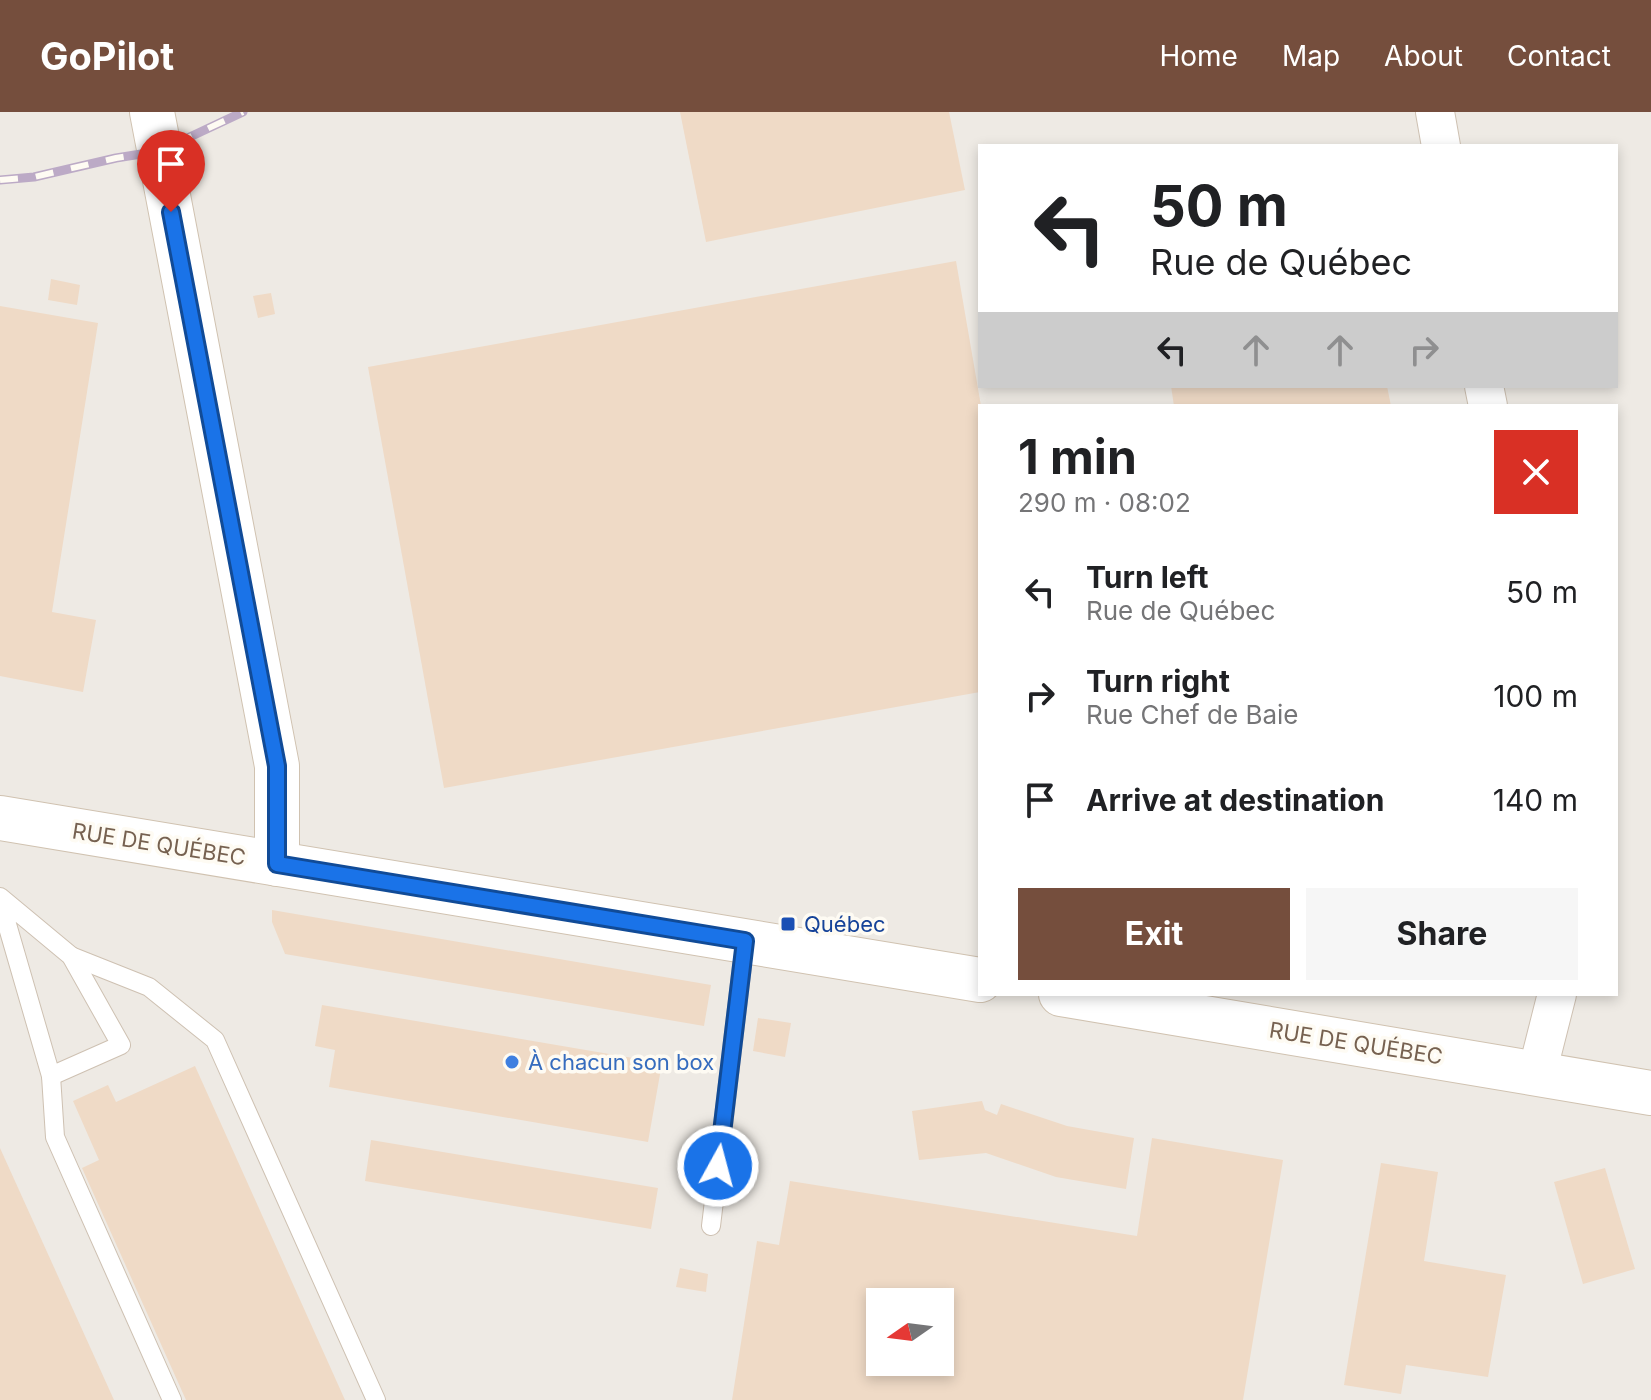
<!DOCTYPE html>
<meta charset="utf-8">
<style>
body{margin:0;font-family:Inter,sans-serif;background:#f6f6f6;color:#202124;height:100vh;display:flex;flex-direction:column;font-size:30px;white-space:nowrap}
*{box-sizing:border-box;margin:0}
p{font-size:26px;color:#757577}
.icon{flex:none;width:44px;height:44px;fill:none;stroke:currentColor;stroke-width:2;stroke-linecap:round;stroke-linejoin:round}
.map{position:relative;flex:1;overflow:hidden}
.sheet{position:absolute;left:978px;top:292px;width:640px;height:592px;display:flex;flex-direction:column;background:#fff;border-radius:0px;box-shadow:0 4px 12px #0003}
.sheet>*{flex:none}
.guide{position:absolute;left:978px;top:32px;width:640px;height:244px;border-radius:0px;box-shadow:0 4px 12px #0003;background:#fff;color:#202124;overflow:hidden}
.needle{width:52px;rotate:256deg}
.fabs{position:absolute;left:866px;top:1176px;display:grid;gap:16px}
.fabs a{display:grid;place-items:center;width:88px;height:88px;border-radius:0px;background:#fff;box-shadow:0 4px 12px #0003;font-size:40px}
.pin{position:absolute;display:grid;place-items:center;width:68px;height:68px;color:#fff;margin:-82px -34px;border-radius:50% 50% 50% 0;rotate:-45deg;box-shadow:0 0 8px #0007}
.pin .icon{rotate:45deg}
.me{position:absolute;width:88px;margin:-44px;rotate:7deg;stroke-linejoin:round;filter:drop-shadow(0 0 6px #0008)}
.turn{display:flex;align-items:center;gap:28px;height:168px;padding:0 40px;font-size:36px}
.turn .icon{width:104px;height:104px;stroke-width:2.5}
.turn b{display:block;font-size:56px;line-height:68px}
.lanes{display:flex;align-items:center;height:76px;padding:0 40px;background:#0003;justify-content:center;gap:40px;direction:ltr}
.lanes .off{opacity:.35}
.round{display:grid;place-items:center;flex:none;width:84px;height:84px;border-radius:0px;background:#f6f6f6}
.summary{display:flex;align-items:center;justify-content:space-between;height:136px;padding:0 40px}
h1{font-size:48px;font-weight:700;line-height:60px}
.cta{display:flex;gap:16px;margin-top:auto;padding:16px 40px}
.cta a{flex:1;height:92px;border-radius:0px;background:#754e3d;color:#fff;font-size:32px;font-weight:700;line-height:92px;text-align:center}
.cta a+a{background:#f6f6f6;color:#202124}
ul{padding:0;list-style:none}
li{display:flex;align-items:center;gap:24px;height:104px;padding:0 40px}
li div{flex:1}
li b{display:block;font-size:30px}
li em{font-style:normal}
header{display:flex;align-items:center;gap:48px;box-sizing:border-box;height:112px;padding:0 40px;background:#754e3d;color:#fff}
header strong{font-size:38px}
nav{display:flex;gap:44px;margin-inline-start:auto;font-size:28px}
.map>svg:first-child{display:block}
.industrial{fill:#eeeae4;fill-rule:evenodd}
.building{fill:#efdac6;fill-rule:evenodd}
.lines{fill:none;stroke-linecap:round;stroke-linejoin:round}
.lane-casing{stroke:#cec1b2;stroke-width:20}
.street-casing{stroke:#cec1b2;stroke-width:40}
.secondary-casing{stroke:#d0c2b0;stroke-width:46}
.lane{stroke:#fff;stroke-width:18}
.street{stroke:#fff;stroke-width:38}
.secondary{stroke:#fff;stroke-width:44}
.rail-casing{stroke:#bcaac6;stroke-width:9}
.rail{stroke:#fefbf3;stroke-width:6;stroke-dasharray:18;stroke-linecap:butt}
.route-casing{stroke:#114b97;stroke-width:20}
.route{stroke:#1a73e8;stroke-width:14}
.transit-dot{fill:#1a4fb4;stroke:#fefbf3;stroke-width:3}
.shop-dot{fill:#3f7fe0;stroke:#fefbf3;stroke-width:3}
.labels{text-anchor:middle;stroke-width:7;stroke-linejoin:round;paint-order:stroke}
.street-label{font-size:22px;fill:#766150;stroke:#fefbf3}
.transit-label{font-size:22px;fill:#164399;stroke:#fefbf3;text-anchor:start}
.shop-label{font-size:22px;fill:#366cbe;stroke:#fefbf3;text-anchor:start}
</style>
<header>
<strong>GoPilot</strong>
<nav><a>Home</a><a>Map</a><a>About</a><a>Contact</a></nav>
</header>
<div class="map">
<svg width="1651" height="1288" viewBox="0 0 1651 1288">
<rect width="100%" height="100%" fill="#fcf7ec"/>
<path class="industrial" d="M0 0H1651V1288H0ZM980 34H1616V274H980ZM980 294H1616V882H980ZM880 1190H940V1250H880Z"/>
<g class="building">
<polygon points="680,0 949,0 965,78 706,130"/>
<polygon points="956,149 981,294 980,580 444,676 368,255"/>
<polygon points="51,167 80,173 77,193 48,188"/>
<polygon points="271,181 275,202 258,206 253,184"/>
<polygon points="0,194 98,211 52,500 96,508 83,580 0,564"/>
<polygon points="1171,274 1387,274 1391,294 1174,294"/>
<polygon points="272,798 711,873 704,914 285,842 272,810"/>
<polygon points="322,893 662,951 648,1030 329,975 335,938 315,934"/>
<polygon points="758,906 791,911 785,945 753,939"/>
<polygon points="195,954 345,1288 186,1288 82,1056 99,1048 73,989 108,973 116,990"/>
<polygon points="982,989 985,998 997,1003 1001,992 1067,1014 1134,1026 1126,1077 1056,1065 986,1041 919,1048 912,999"/>
<path d="M1152 1026 1283 1048 1243 1288H732L757 1129 779 1133 790 1069 1137 1124ZM880 1190H940V1250H880Z"/>
<polygon points="371,1028 658,1076 651,1117 365,1069"/>
<polygon points="0,1036 114,1288 0,1288"/>
<polygon points="1381,1051 1438,1060 1424,1149 1506,1163 1488,1265 1406,1253 1401,1282 1344,1273"/>
<polygon points="1605,1056 1635,1157 1583,1172 1554,1070"/>
<polygon points="680,1156 708,1162 706,1180 676,1175"/>
</g>
<g class="lines">
<defs>
<g id="lane">
<polyline points="0,785 71,844 121,933 51,964 0,788"/>
<polyline points="71,844 149,875 215,928 376,1288"/>
<polyline points="51,964 55,1025 172,1288"/>
<polyline points="711,1114 745,829"/>
</g>
<g id="street">
<polyline points="1435,0 1441,34"/>
<polyline points="1484,274 1488,294"/>
<polyline points="1537,961 1557,882"/>
</g>
<g id="secondary">
<polyline points="152,0 277,654 277,752"/>
<polyline points="0,706 980,868"/>
<polyline points="1061,882 1651,981"/>
</g>
</defs>
<use href="#lane" class="lane-casing"/>
<use href="#street" class="street-casing"/>
<use href="#secondary" class="secondary-casing"/>
<use href="#lane" class="lane"/>
<use href="#street" class="street"/>
<use href="#secondary" class="secondary"/>
<defs>
<polyline id="rail" points="0,68 34,65 116,46 160,39 243,0"/>
</defs>
<use href="#rail" class="rail-casing"/>
<use href="#rail" class="rail"/>
</g>
<g class="lines">
<defs>
<polyline id="route" points="171,100 277,654 277,752 745,829 718,1054"/>
</defs>
<use href="#route" class="route-casing"/>
<use href="#route" class="route"/>
</g>
<rect class="transit-dot" x="780" y="804" width="16" height="16" rx="4"/>
<circle class="shop-dot" cx="512" cy="950" r="8"/>
<g class="labels">
<g class="street-label">
<text transform="translate(159 732) rotate(9)" y="8">RUE DE QUÉBEC</text>
<text transform="translate(1356 931) rotate(9)" y="8">RUE DE QUÉBEC</text>
</g>
<g class="transit-label">
<text x="804" y="820">Québec</text>
</g>
<g class="shop-label">
<text x="528" y="958">À chacun son box</text>
</g>
</g>
</svg>
<div class="fabs">
<a><svg class="needle" viewBox="-14 -14 28 28"><path d="M0-13l5 13h-10z" fill="#e53935"/><path d="M0 13l5-13h-10z" fill="#757577"/></svg></a>
</div>
<div class="pin" style="left:171px;top:100px;background:#d93025"><svg class="icon" aria-label="arrive" viewBox="0 0 24 24"><path d="M6 21V4h12l-3 4 3 4H6"/></svg></div>
<svg class="me" style="left:718px;top:1054px" viewBox="-20 -20 40 40"><circle r="17" fill="#1a73e8" stroke="#fff" stroke-width="3"/><path d="M0-11L8 9 0 5-8 9z" fill="#fff"/></svg>
<div class="guide">
<div class="turn"><svg class="icon" aria-label="left" viewBox="0 0 24 24"><path d="M17 20v-9H6M10 6l-5 5 5 5"/></svg><div><b>50 m</b>Rue de Québec</div></div>
<div class="lanes"><svg class="icon" aria-label="left" viewBox="0 0 24 24"><path d="M17 20v-9H6M10 6l-5 5 5 5"/></svg><svg class="icon off" aria-label="ahead" viewBox="0 0 24 24"><path d="M12 20V5M6 11l6-6 6 6"/></svg><svg class="icon off" aria-label="ahead" viewBox="0 0 24 24"><path d="M12 20V5M6 11l6-6 6 6"/></svg><svg class="icon off" aria-label="right" viewBox="0 0 24 24"><path d="M7 20v-9h11M14 6l5 5-5 5"/></svg></div>
</div>
<section class="sheet">
<div class="summary"><div><h1>1 min</h1><p>290 m · 08:02</p></div><a class="round" style="background:#d93025;color:#fff"><svg class="icon" aria-label="close" viewBox="0 0 24 24"><path d="M6 6l12 12M18 6L6 18"/></svg></a></div>
<ul>
<li><svg class="icon" aria-label="left" viewBox="0 0 24 24"><path d="M17 20v-9H6M10 6l-5 5 5 5"/></svg><div><b>Turn left</b><p>Rue de Québec</p></div><em>50 m</em></li>
<li><svg class="icon" aria-label="right" viewBox="0 0 24 24"><path d="M7 20v-9h11M14 6l5 5-5 5"/></svg><div><b>Turn right</b><p>Rue Chef de Baie</p></div><em>100 m</em></li>
<li><svg class="icon" aria-label="arrive" viewBox="0 0 24 24"><path d="M6 21V4h12l-3 4 3 4H6"/></svg><div><b>Arrive at destination</b></div><em>140 m</em></li>
</ul>
<div class="cta"><a>Exit</a><a>Share</a></div>
</section>
</div>
